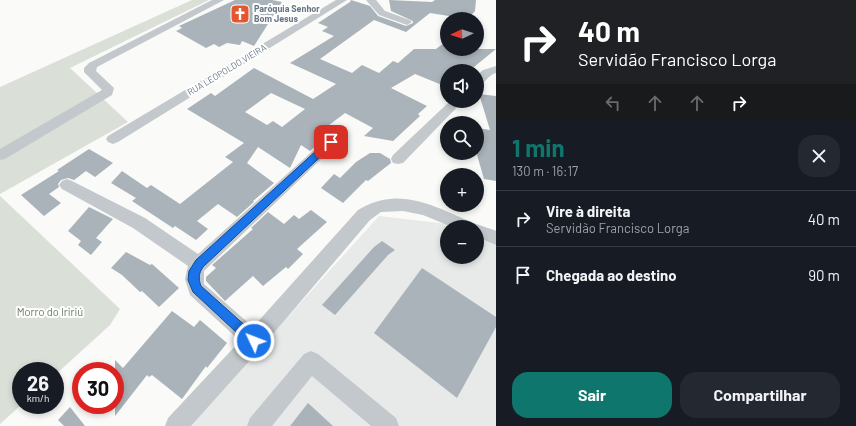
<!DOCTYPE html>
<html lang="pt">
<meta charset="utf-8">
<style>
body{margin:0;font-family:Barlow,sans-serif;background:#242831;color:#f1f3f6;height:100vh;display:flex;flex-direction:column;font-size:15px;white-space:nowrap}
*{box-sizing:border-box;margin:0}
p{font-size:13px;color:#9ea1a6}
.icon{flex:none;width:22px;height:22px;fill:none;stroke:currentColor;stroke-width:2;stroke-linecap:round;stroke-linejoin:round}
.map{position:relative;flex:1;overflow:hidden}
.panel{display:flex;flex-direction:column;background:#171b24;width:360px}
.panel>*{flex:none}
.hud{background:#202124;color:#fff;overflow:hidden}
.needle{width:26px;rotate:266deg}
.controls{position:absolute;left:440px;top:12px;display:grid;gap:8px}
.controls a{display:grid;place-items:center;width:44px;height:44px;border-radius:50%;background:#171b24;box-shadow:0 2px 6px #0003;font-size:20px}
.speed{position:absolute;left:12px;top:362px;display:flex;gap:8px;font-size:20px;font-weight:700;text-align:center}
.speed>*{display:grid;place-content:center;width:52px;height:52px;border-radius:50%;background:#171b24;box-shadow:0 2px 6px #0003;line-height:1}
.speed small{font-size:10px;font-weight:400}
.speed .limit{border:6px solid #d22;background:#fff;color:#111}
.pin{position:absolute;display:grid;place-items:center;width:34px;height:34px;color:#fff;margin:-17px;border-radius:8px;box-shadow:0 2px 6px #0006}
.me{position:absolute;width:44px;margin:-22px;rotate:313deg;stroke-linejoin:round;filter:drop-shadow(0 0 3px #0008)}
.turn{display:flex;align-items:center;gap:14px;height:84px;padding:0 16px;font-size:18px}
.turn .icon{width:52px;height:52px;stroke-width:2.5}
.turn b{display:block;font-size:28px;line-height:34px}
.lanes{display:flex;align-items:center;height:38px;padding:0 16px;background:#0003;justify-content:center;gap:20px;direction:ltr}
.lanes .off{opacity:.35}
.round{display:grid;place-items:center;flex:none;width:42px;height:42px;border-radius:16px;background:#242831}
.overview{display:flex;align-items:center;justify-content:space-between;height:68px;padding:0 16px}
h1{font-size:24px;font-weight:700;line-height:30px;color:#0f766e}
.button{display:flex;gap:8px;margin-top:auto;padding:8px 16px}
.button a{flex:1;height:46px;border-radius:16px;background:#0f766e;color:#fff;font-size:16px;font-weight:700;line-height:46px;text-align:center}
.button a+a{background:#242831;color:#f1f3f6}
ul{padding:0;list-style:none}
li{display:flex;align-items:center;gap:12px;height:56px;padding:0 16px;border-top:1px solid #363941}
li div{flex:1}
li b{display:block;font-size:15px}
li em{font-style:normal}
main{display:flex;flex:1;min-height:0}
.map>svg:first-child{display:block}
.built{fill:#e8e9e9}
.green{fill:#dadfd7}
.building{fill:#aab3b9;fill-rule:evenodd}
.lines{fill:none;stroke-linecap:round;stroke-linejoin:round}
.minor{fill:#c3c8cc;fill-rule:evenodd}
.route{fill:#1a73e8;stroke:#114b97}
.labels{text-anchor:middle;stroke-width:4;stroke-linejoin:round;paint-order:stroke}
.far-poi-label{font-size:9px;font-weight:bold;fill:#657683;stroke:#fff;text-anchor:start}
.far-street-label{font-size:9px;fill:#657683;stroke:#fff}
.park-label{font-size:11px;fill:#687a64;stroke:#fff}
</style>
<main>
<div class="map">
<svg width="496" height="426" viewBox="0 0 496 426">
<rect width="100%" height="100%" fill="#fafaf8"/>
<polygon class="built" points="379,216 473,227 447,227 447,257 477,257 477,227 496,230 496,426 189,426"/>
<g class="green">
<polygon points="192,0 209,0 70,68 128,122 0,194 0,87"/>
<polygon points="0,196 120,309 110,325 55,375 55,371 21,371 21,405 0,424"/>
</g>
<g class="building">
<polygon points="235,0 272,0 282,2 254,46 242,41 240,45 227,43 219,47 214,44 206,48 176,31 182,28 179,26"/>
<path d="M351 0 370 6 378 16 406 26 413 23V21L391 11 389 0 432 2 435 0H476L475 11 468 19 430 13 406 32 374 20 320 59 352 73 362 65 379 73 393 61 398 63 414 49H436L444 43 447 44V49H496L469 71H447V87L415 74 391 88 427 106 418 114 420 116 393 141 364 136 373 128 345 113 316 135 324 139 310 151 301 145 290 168 258 147 247 163 274 183 253 201 254 202 237 217 218 204 197 221 208 229 196 240 175 226 173 228 132 201 136 198 111 183 122 171 147 188 151 185 180 204 233 162 225 157 244 143 187 109 211 93 215 96 254 68 313 99 336 84 290 63 334 36 322 31 328 27 318 23 350 2ZM271 93 305 109 282 127 273 121 267 125 245 112Z"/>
<polygon points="479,94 496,96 496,181 484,179 477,155 477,128 490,130"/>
<polygon points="89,149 113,163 95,177 86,171 74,180 68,178 61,180 58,184 59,187 49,194 61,203 44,216 21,195 59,171 57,170"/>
<polygon points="370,153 380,153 390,159 391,163 368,181 366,180 343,203 321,188 334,174 340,178 356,162"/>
<polygon points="89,207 113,219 96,238 102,242 91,255 78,245 81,241 68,231"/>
<polygon points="311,210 327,222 297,249 303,254 288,269 286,267 263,286 253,276 225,301 206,281 206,277 216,268 212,265 253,229 251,228 268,212 284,224 294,215 299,219"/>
<polygon points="382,241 395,250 388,255 335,315 322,305 374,247"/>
<polygon points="126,252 150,265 152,264 179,288 159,307 142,291 140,292 122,275 111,268"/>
<polygon points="422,268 496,317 496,327 457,398 374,333"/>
<polygon points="172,311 194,327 200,320 227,343 207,368 206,366 182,399 152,375 149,377 147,375 115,416 115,360 123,368"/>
<polygon points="308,403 333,426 290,426"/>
<polygon points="70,407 85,426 64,426 58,420"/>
</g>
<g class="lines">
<g class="minor">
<polygon points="212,0 224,0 97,67 96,71 114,88 112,95 5,159 0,160 0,149 102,90 84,72 84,68 89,63"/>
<polygon points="336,0 347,0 118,142 113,144 108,142 106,139 108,136"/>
<polygon points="366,0 376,0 385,11 410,20 412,22 407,25 379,15"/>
<path d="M496 66V73C488 75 485 84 477 86V75L483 70Z"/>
<polygon points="450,101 463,101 403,163 398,164 393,163 391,159 393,155"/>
<path d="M331 137 336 139 338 142 336 145 204 271V284L253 327 358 210C400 184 437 208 476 224 482 226 489 228 496 231V245L477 237V227H452L423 215 403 211 381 212 370 220 261 348 191 426H165L168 418 240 341 190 295 185 279 188 266 133 228 62 189 59 185 62 181 67 179 72 181 145 218 198 254 326 139Z"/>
<polygon points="311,351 318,354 396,418 399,426 371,426 312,376 272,426 247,426 250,418 304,354"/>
</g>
</g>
<path class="route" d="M331 139 335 142 334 144 203 267C199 273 198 278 201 286L258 337 260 341 258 345 254 347 250 345 193 292 188 280 189 271 196 260 328 140Z"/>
<defs>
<symbol id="church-square" viewBox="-11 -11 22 22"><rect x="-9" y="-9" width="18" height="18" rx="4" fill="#e4572e" stroke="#fff"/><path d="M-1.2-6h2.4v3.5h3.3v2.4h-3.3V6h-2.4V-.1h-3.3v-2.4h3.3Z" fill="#fff"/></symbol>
</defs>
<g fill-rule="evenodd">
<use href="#church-square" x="229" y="3" width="22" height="22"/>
</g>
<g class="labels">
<g class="far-poi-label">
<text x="254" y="12">Paróquia Senhor<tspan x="254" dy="10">Bom Jesus</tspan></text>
</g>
<g class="far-street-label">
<text transform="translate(227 70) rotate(-31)" y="3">RUA LEOPOLDO VIEIRA</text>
</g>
<g class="park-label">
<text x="50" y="316">Morro do Iririú</text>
</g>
</g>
</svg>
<div class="controls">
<a><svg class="needle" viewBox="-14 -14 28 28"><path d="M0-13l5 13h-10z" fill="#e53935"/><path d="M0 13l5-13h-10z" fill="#9ea1a6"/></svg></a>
<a><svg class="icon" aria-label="sound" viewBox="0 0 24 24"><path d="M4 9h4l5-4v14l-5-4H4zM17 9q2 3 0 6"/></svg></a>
<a><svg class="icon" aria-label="search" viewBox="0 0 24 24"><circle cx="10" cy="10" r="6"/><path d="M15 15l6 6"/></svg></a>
<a>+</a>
<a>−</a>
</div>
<div class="speed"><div>26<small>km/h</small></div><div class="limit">30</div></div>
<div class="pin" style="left:331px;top:142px;background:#d93025"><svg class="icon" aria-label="arrive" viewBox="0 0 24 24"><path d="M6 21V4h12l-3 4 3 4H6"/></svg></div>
<svg class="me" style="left:254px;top:341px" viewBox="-20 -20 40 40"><circle r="17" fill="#1a73e8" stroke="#fff" stroke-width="3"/><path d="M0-11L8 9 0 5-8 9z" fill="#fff"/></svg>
</div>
<section class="panel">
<div class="hud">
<div class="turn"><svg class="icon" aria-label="right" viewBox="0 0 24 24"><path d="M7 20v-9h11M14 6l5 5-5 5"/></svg><div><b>40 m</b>Servidão Francisco Lorga</div></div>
<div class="lanes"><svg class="icon off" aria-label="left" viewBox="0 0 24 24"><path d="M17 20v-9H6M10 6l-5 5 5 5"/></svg><svg class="icon off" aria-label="ahead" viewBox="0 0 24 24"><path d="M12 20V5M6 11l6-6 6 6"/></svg><svg class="icon off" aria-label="ahead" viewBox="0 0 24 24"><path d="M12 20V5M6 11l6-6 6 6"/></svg><svg class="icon" aria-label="right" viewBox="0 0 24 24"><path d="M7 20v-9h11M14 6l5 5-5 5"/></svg></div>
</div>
<div class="overview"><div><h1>1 min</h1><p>130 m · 16:17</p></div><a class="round"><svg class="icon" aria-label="close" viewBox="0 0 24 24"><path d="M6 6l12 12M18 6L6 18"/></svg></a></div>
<ul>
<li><svg class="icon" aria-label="right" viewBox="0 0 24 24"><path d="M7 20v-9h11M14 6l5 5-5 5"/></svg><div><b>Vire à direita</b><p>Servidão Francisco Lorga</p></div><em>40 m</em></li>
<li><svg class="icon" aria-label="arrive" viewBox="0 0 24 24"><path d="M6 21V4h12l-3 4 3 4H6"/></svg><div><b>Chegada ao destino</b></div><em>90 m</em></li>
</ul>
<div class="button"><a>Sair</a><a>Compartilhar</a></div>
</section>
</main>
